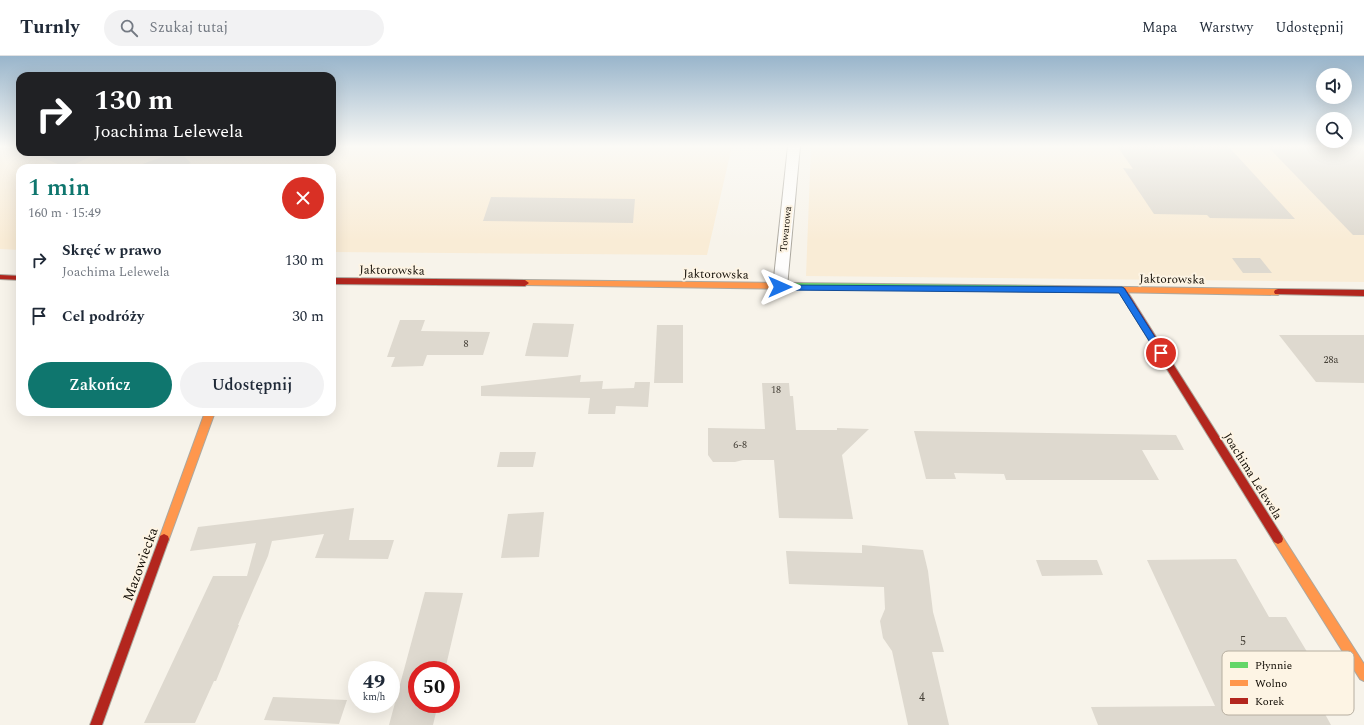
<!DOCTYPE html>
<html lang="pl">
<meta charset="utf-8">
<style>
body{margin:0;font-family:Spectral,serif;background:#f2f2f3;color:#1f2937;height:100vh;display:flex;flex-direction:column;font-size:15px;white-space:nowrap}
*{box-sizing:border-box;margin:0}
p{font-size:13px;color:#747a83}
.icon{flex:none;width:22px;height:22px;fill:none;stroke:currentColor;stroke-width:2;stroke-linecap:round;stroke-linejoin:round}
.map{position:relative;flex:1;overflow:hidden}
.sheet{position:absolute;left:16px;top:108px;width:320px;height:252px;display:flex;flex-direction:column;background:#fff;border-radius:12px;box-shadow:0 4px 16px #0002}
.sheet>*{flex:none}
.guide{position:absolute;left:16px;top:16px;width:320px;height:84px;border-radius:12px;box-shadow:0 4px 16px #0002;background:#202124;color:#fff;overflow:hidden}
.fabs{position:absolute;left:1316px;top:12px;display:grid;gap:8px}
.fabs a{display:grid;place-items:center;width:36px;height:36px;border-radius:50%;background:#fff;box-shadow:0 4px 16px #0002;font-size:20px}
.speed{position:absolute;left:348px;top:605px;display:flex;gap:8px;font-size:20px;font-weight:700;text-align:center}
.speed>*{display:grid;place-content:center;width:52px;height:52px;border-radius:50%;background:#fff;box-shadow:0 4px 16px #0002;line-height:1}
.speed small{font-size:10px;font-weight:400}
.speed .limit{border:6px solid #d22;background:#fff;color:#111}
.pin{position:absolute;display:grid;place-items:center;width:34px;height:34px;color:#fff;margin:-17px;border:2px solid #fff;border-radius:50%;box-shadow:0 1px 4px #0007}
.me{position:absolute;width:44px;margin:-22px;rotate:90deg;stroke-linejoin:round;filter:drop-shadow(0 0 3px #0008)}
.turn{display:flex;align-items:center;gap:14px;height:84px;padding:0 12px;font-size:18px}
.turn .icon{width:52px;height:52px;stroke-width:2.5}
.turn b{display:block;font-size:28px;line-height:34px}
.round{display:grid;place-items:center;flex:none;width:42px;height:42px;border-radius:21px;background:#f2f2f3}
.summary{display:flex;align-items:center;justify-content:space-between;height:68px;padding:0 12px}
h1{font-size:24px;font-weight:600;line-height:30px;color:#0f766e}
.primary-button{display:flex;gap:8px;margin-top:auto;padding:8px 12px}
.primary-button a{flex:1;height:46px;border-radius:24px;background:#0f766e;color:#fff;font-size:16px;font-weight:600;line-height:46px;text-align:center}
.primary-button a+a{background:#f2f2f3;color:#1f2937}
ul{padding:0;list-style:none}
li{display:flex;align-items:center;gap:12px;height:56px;padding:0 12px}
li div{flex:1}
li b{display:block;font-size:15px}
li em{font-style:normal}
header{display:flex;align-items:center;gap:24px;box-sizing:border-box;height:56px;padding:0 20px;background:#fff;border-bottom:1px solid #e0e1e3}
header strong{font-size:19px}
nav{display:flex;gap:22px;margin-inline-start:auto;font-size:14px}
.search{width:280px;height:36px;background:#f2f2f3;display:flex;align-items:center;gap:10px;box-sizing:border-box;padding:0 14px;border-radius:22px;color:#747a83;font-size:15px}
.map>svg:first-child{display:block}
.built{fill:#f9ecd6}
.building{fill:#ded9cf}
.lines{fill:none;stroke-linecap:round;stroke-linejoin:round}
.street-casing{stroke:#aca89f;stroke-width:2}
.fast-casing{stroke:#aca89f;stroke-width:2}
.slow-casing{stroke:#aca89f;stroke-width:2}
.jam-casing{stroke:#aca89f;stroke-width:2}
.street{fill:#fefdfc;fill-rule:evenodd}
.fast{fill:#63d668;fill-rule:evenodd}
.slow{fill:#ff974d;fill-rule:evenodd}
.jam{fill:#b3261e;fill-rule:evenodd}
.route{fill:#1a73e8;stroke:#114b97}
.labels{text-anchor:middle;stroke-width:4;stroke-linejoin:round;paint-order:stroke}
.far-street-label{font-size:10px;fill:#100b03;stroke:#fdf4e4}
.number-label{font-size:10px;fill:#464138}
.street-label{font-size:12px;fill:#100b03;stroke:#fdf4e4}
.near-number-label{font-size:12px;fill:#464138}
.near-street-label{font-size:14px;fill:#100b03;stroke:#fdf4e4}
.key{fill:#fdf4e4;stroke:#b6aea0;stroke-width:1}
.key-label{font-size:11px;fill:#100b03}
</style>
<header>
<strong>Turnly</strong>
<div class="search"><svg class="icon" aria-label="search" viewBox="0 0 24 24"><circle cx="10" cy="10" r="6"/><path d="M15 15l6 6"/></svg>Szukaj tutaj</div>
<nav><a>Mapa</a><a>Warstwy</a><a>Udostępnij</a></nav>
</header>
<div class="map">
<svg width="1364" height="669" viewBox="0 0 1364 669">
<rect width="100%" height="100%" fill="#f7f3ea"/>
<g class="built">
<polygon points="0,90 20,90 20,96 332,96 332,90 732,90 707,199 332,196 332,112 20,112 20,194 0,193"/>
<polygon points="811,90 1364,90 1364,226 806,220"/>
</g>
<g class="building">
<polygon points="1117,90 1228,90 1295,163 1210,162 1207,159 1154,158 1123,112 1133,113"/>
<polygon points="1267,90 1359,90 1364,95 1364,179 1353,179"/>
<polygon points="30,96 99,96 67,112"/>
<polygon points="176,96 180,96 191,107 178,112 137,112 137,110"/>
<polygon points="491,141 635,143 633,167 483,165"/>
<polygon points="1232,202 1260,202 1272,217 1243,217"/>
<polygon points="400,264 425,264 421,275 490,276 483,299 427,299 423,310 391,311 395,301 387,301"/>
<polygon points="533,267 574,268 568,301 525,300"/>
<polygon points="657,269 683,269 683,327 654,327"/>
<polygon points="1279,279 1364,279 1364,327 1316,326"/>
<polygon points="581,319 580,326 603,325 602,333 634,332 635,326 650,326 648,351 616,350 615,358 588,358 590,342 481,340 481,330"/>
<polygon points="762,327 789,327 790,340 793,340 796,374 837,374 837,372 869,373 842,399 853,463 779,462 774,404 743,404 735,406 713,406 708,399 708,372 765,373"/>
<polygon points="914,375 1176,379 1184,394 1142,394 1159,424 1006,424 1004,418 954,417 956,423 926,423"/>
<polygon points="500,396 536,396 533,411 497,411"/>
<polygon points="354,452 349,484 394,484 388,503 315,502 324,478 272,485 268,500 238,569 239,569 216,625 214,625 195,667 144,667 213,520 247,520 256,487 190,495 198,471"/>
<polygon points="544,456 539,501 501,502 508,458"/>
<polygon points="862,489 923,494 928,515 933,556 944,596 932,596 949,669 908,669 892,595 883,582 880,565 885,553 884,531 789,528 786,495 862,497"/>
<polygon points="1236,503 1269,561 1286,561 1332,637 1314,638 1331,669 1098,669 1091,651 1215,650 1147,504"/>
<polygon points="1036,504 1097,504 1103,519 1042,520"/>
<polygon points="425,536 463,537 445,614 417,614 417,648 438,648 433,669 389,669"/>
<polygon points="273,641 347,644 339,668 264,664"/>
</g>
<g class="lines">
<defs>
<polygon id="street" points="788,90 800,90 787,231 785,234 780,236 775,234 773,231"/>
<polygon id="fast" points="791,227 1056,230 1060,233 1056,236 788,232 787,230"/>
<g id="slow">
<polygon points="525,224 791,227 795,230 791,233 522,229 521,227 522,225"/>
<polygon points="1056,230 1278,233 1282,236 1278,239 1053,235 1052,233 1053,231"/>
<polygon points="205,356 215,356 169,483 168,486 164,488 160,486 159,483"/>
<polygon points="1278,478 1282,480 1364,608 1364,625 1360,623 1274,486 1273,483 1274,480"/>
</g>
<g id="jam">
<polygon points="0,219 20,220 20,224 0,223"/>
<polygon points="332,222 525,224 529,227 525,230 332,228"/>
<polygon points="1122,231 1125,232 1282,480 1283,483 1282,486 1278,488 1274,486 1118,234"/>
<polygon points="1278,233 1364,234 1364,240 1275,238 1274,236 1275,234"/>
<polygon points="164,478 168,480 169,483 102,669 90,669 159,483 160,480"/>
</g>
</defs>
<use href="#street" class="street-casing"/>
<use href="#fast" class="fast-casing"/>
<use href="#slow" class="slow-casing"/>
<use href="#jam" class="jam-casing"/>
<use href="#street" class="street"/>
<use href="#fast" class="fast"/>
<use href="#slow" class="slow"/>
<use href="#jam" class="jam"/>
</g>
<linearGradient id="sky" x2="0" y2="1"><stop stop-color="#99b5cb"/><stop offset="0.49" stop-color="#fbfaf6"/><stop offset="1" stop-color="#fbfaf6" stop-opacity="0"/></linearGradient>
<rect width="1364" height="184" fill="url(#sky)"/>
<polygon class="route" points="777,229 1122,231 1124,232 1165,297 1164,299 1158,299 1119,237 780,234 776,231"/>
<g class="labels">
<g class="far-street-label">
<text transform="translate(785 173) rotate(-84)" y="4">Towarowa</text>
</g>
<g class="number-label">
<text x="466" y="291">8</text>
<text x="1331" y="307">28a</text>
<text x="776" y="337">18</text>
<text x="740" y="392">6-8</text>
</g>
<g class="street-label">
<text transform="translate(392 214) rotate(1)" y="4">Jaktorowska</text>
<text transform="translate(716 218) rotate(1)" y="4">Jaktorowska</text>
<text transform="translate(1172 223) rotate(1)" y="4">Jaktorowska</text>
<text transform="translate(1253 420) rotate(58)" y="4">Joachima Lelewela</text>
</g>
<g class="near-number-label">
<text x="1243" y="589">5</text>
<text x="922" y="645">4</text>
</g>
<g class="near-street-label">
<text transform="translate(140 508) rotate(-70)" y="5">Mazowiecka</text>
</g>
</g>
<rect x="1222" y="595" width="132" height="64" rx="6" class="key"/>
<rect x="1230" y="606" width="18" height="6" fill="#63d668"/>
<rect x="1230" y="624" width="18" height="6" fill="#ff974d"/>
<rect x="1230" y="642" width="18" height="6" fill="#b3261e"/>
<g class="key-label">
<text x="1255" y="613">Płynnie</text>
<text x="1255" y="631">Wolno</text>
<text x="1255" y="649">Korek</text>
</g>
</svg>
<div class="fabs">
<a><svg class="icon" aria-label="sound" viewBox="0 0 24 24"><path d="M4 9h4l5-4v14l-5-4H4zM17 9q2 3 0 6"/></svg></a>
<a><svg class="icon" aria-label="search" viewBox="0 0 24 24"><circle cx="10" cy="10" r="6"/><path d="M15 15l6 6"/></svg></a>
</div>
<div class="speed"><div>49<small>km/h</small></div><div class="limit">50</div></div>
<div class="pin" style="left:1161px;top:297px;background:#d93025"><svg class="icon" aria-label="arrive" viewBox="0 0 24 24"><path d="M6 21V4h12l-3 4 3 4H6"/></svg></div>
<svg class="me" style="left:780px;top:231px" viewBox="-20 -20 40 40"><path d="M0-17L14 15 0 8-14 15z" fill="#1a73e8" stroke="#fff" stroke-width="4"/></svg>
<div class="guide">
<div class="turn"><svg class="icon" aria-label="right" viewBox="0 0 24 24"><path d="M7 20v-9h11M14 6l5 5-5 5"/></svg><div><b>130 m</b>Joachima Lelewela</div></div>
</div>
<section class="sheet">
<div class="summary"><div><h1>1 min</h1><p>160 m · 15:49</p></div><a class="round" style="background:#d93025;color:#fff"><svg class="icon" aria-label="close" viewBox="0 0 24 24"><path d="M6 6l12 12M18 6L6 18"/></svg></a></div>
<ul>
<li><svg class="icon" aria-label="right" viewBox="0 0 24 24"><path d="M7 20v-9h11M14 6l5 5-5 5"/></svg><div><b>Skręć w prawo</b><p>Joachima Lelewela</p></div><em>130 m</em></li>
<li><svg class="icon" aria-label="arrive" viewBox="0 0 24 24"><path d="M6 21V4h12l-3 4 3 4H6"/></svg><div><b>Cel podróży</b></div><em>30 m</em></li>
</ul>
<div class="primary-button"><a>Zakończ</a><a>Udostępnij</a></div>
</section>
</div>
